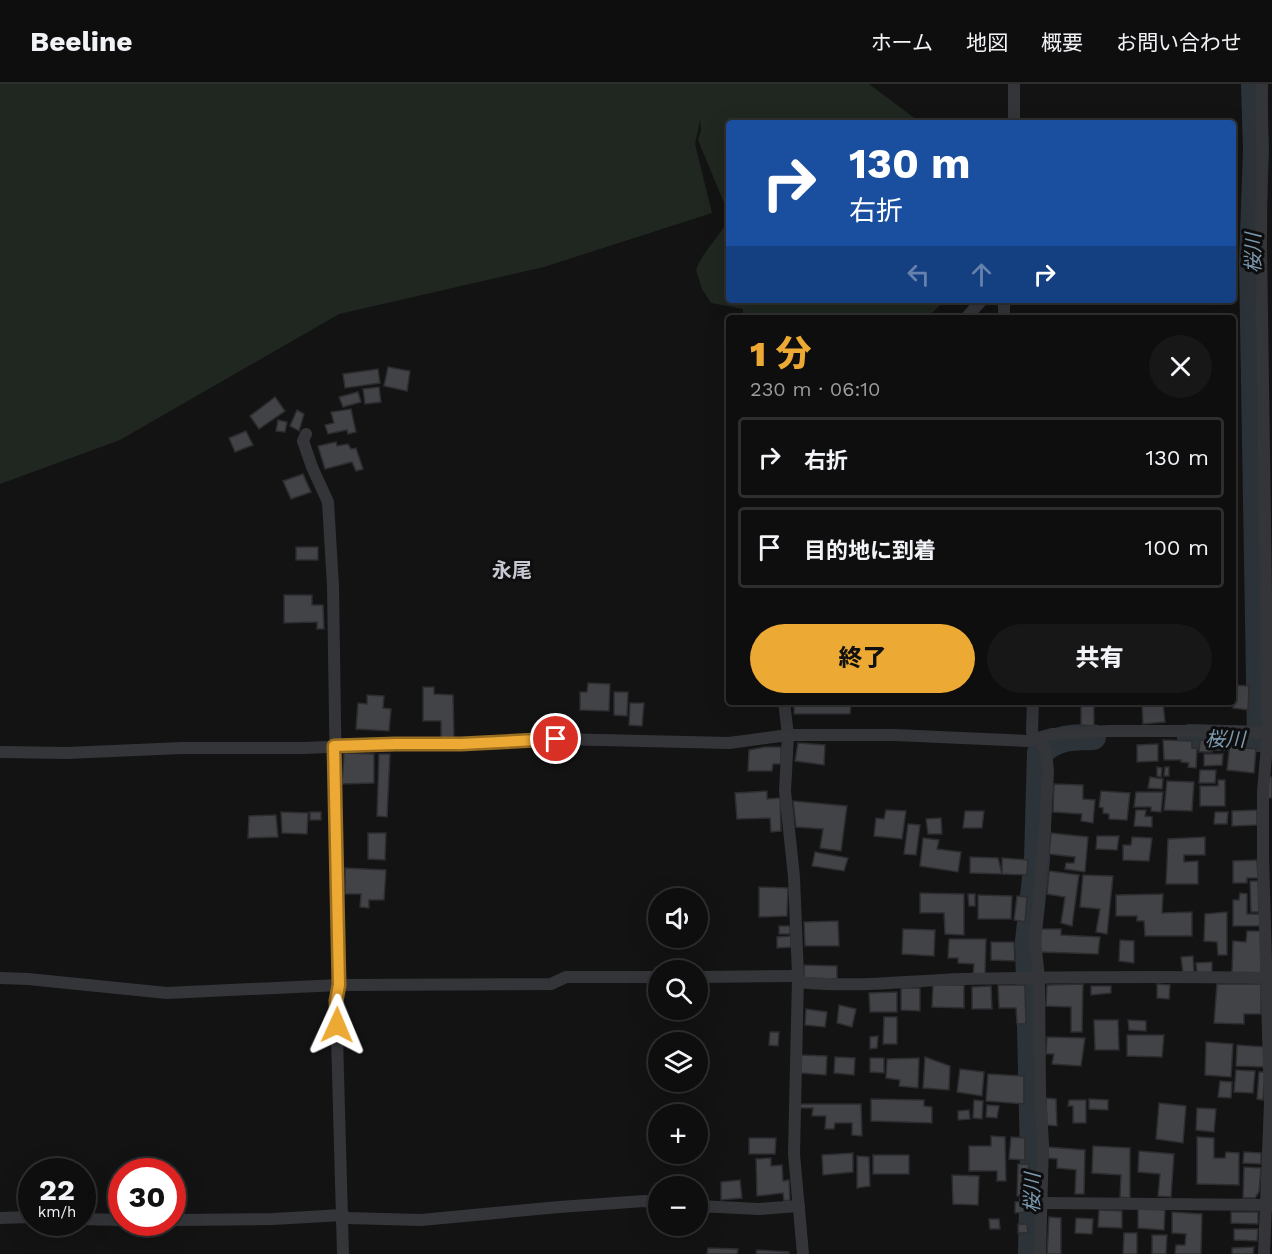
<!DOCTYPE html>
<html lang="ja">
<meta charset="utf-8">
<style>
body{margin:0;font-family:"Work Sans","Noto Sans JP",sans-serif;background:#171718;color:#f1f3f6;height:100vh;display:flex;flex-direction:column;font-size:22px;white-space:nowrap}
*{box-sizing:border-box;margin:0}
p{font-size:20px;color:#9b9c9e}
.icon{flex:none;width:33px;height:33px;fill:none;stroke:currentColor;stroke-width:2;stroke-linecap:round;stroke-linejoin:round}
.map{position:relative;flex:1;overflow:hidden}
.drawer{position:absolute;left:726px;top:231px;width:510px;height:390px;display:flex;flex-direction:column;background:#0e0e0f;border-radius:6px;box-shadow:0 6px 24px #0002,0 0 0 2px #2e2e2f}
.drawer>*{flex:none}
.guide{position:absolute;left:726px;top:36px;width:510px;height:183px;border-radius:6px;box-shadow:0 6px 24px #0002,0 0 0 2px #2e2e2f;background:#1a4fa0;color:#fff;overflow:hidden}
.controls{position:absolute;left:648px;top:804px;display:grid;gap:12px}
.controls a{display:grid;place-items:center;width:60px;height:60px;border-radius:50%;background:#0e0e0f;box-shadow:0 6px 24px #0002,0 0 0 2px #2e2e2f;font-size:30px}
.speed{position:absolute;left:18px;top:1074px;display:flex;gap:12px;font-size:30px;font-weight:700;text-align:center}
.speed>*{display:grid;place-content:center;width:78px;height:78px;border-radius:50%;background:#0e0e0f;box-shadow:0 6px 24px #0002,0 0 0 2px #2e2e2f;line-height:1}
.speed small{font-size:15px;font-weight:400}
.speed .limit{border:9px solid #d22;background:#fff;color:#111}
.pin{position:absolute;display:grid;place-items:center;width:51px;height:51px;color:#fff;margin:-26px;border:3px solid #fff;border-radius:50%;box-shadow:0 2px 6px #0007}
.me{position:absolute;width:66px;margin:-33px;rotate:1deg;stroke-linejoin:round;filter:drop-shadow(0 0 4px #0008)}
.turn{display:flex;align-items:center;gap:21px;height:126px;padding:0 24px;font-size:27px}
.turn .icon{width:78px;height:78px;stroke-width:2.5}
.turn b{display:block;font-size:42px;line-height:51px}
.lanes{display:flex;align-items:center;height:57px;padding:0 24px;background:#0003;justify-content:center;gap:30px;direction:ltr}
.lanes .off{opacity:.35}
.round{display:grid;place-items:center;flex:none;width:63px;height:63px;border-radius:32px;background:#171718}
.summary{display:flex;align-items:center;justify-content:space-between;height:102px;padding:0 24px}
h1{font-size:36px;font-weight:800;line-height:45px;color:#eca933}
.action{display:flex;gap:12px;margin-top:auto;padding:12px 24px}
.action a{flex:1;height:69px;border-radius:36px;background:#eca933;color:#111;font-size:24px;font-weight:800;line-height:69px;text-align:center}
.action a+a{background:#171718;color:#f1f3f6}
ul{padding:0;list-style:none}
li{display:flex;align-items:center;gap:18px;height:81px;margin:0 12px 9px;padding:0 12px;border:3px solid #2e2e2f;border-radius:6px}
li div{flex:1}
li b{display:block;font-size:22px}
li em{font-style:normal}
header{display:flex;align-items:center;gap:36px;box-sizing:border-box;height:84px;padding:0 30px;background:#0e0e0f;border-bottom:2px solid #2e2e2f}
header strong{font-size:28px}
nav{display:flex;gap:33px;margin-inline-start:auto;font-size:21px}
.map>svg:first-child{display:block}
.green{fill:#1f2720}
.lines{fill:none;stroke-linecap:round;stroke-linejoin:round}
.river{stroke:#2c343a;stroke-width:26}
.building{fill:#424347;stroke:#2d2d30;stroke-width:1.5}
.minor{stroke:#343539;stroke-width:12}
.route-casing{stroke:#996e21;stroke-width:15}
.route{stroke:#eca933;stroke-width:10}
.labels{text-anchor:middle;stroke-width:6;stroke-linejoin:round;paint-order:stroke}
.water-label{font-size:20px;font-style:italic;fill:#7c99af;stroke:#0e0e0f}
.neighbourhood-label{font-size:20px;font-weight:bold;fill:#c6c9d1;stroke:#0e0e0f}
</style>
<header>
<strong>Beeline</strong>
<nav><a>ホーム</a><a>地図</a><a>概要</a><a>お問い合わせ</a></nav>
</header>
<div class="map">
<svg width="1272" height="1170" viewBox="0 0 1272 1170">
<rect width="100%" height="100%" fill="#131314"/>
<g class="green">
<polygon points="0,0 869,0 921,39 729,39 729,131 698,56 701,46 700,36 695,60 712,129 544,183 339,230 120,356 0,400"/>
<path d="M729 133V216H945L927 234H743V225L711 219 702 205 696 186C704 164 721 153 729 133Z"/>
</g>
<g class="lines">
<g class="river">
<polyline points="1190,653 1260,655 1252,179 1256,66 1254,0"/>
<path d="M1031 1170 1033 1073 1028 857 1037 776 1040 669C1056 653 1072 653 1093 653"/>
</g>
</g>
<g class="building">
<polygon points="388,283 410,287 407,307 384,302"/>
<polygon points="378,285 380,299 345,304 343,290"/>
<polygon points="379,303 381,318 365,320 363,305"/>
<polygon points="358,308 361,318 343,323 339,313"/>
<polygon points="275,313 285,327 259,345 250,332"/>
<polygon points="351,325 356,348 348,350 347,346 328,350 325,341 334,339 331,328"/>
<polygon points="297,326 304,330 299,347 290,342"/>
<polygon points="278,336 287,338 285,348 276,347"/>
<polygon points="246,347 253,361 235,368 229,354"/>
<polygon points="336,358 337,362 348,360 351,365 356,364 363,385 356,387 352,378 325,385 318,362"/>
<polygon points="303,390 311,408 291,415 283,397"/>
<rect x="296" y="463" width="22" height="13"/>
<polygon points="284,511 312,511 312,521 323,521 324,545 317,545 317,538 284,539"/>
<polygon points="588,599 610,600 609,627 580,626 580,608 587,608"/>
<polygon points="1234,601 1249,602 1248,626 1233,624"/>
<polygon points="423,603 434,603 434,610 453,611 454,653 441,654 441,637 423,637"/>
<polygon points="614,608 628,608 627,632 614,631"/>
<polygon points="367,611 384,612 383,624 391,625 389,647 356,645 358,619 367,620"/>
<polygon points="794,618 851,618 850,630 794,630"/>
<polygon points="1081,618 1094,618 1094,642 1081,641"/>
<polygon points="1097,618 1115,618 1115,620 1098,621"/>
<polygon points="1120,618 1163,618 1165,638 1143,640 1142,621 1121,622"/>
<polygon points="630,619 644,619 642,642 629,641"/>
<polygon points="1163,656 1192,657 1192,664 1197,664 1196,684 1188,683 1189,679 1181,678 1181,676 1164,676"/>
<polygon points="1200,656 1213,656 1212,668 1199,668"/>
<polygon points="798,659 825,661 824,681 795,677"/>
<polygon points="1230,659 1239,659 1238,663 1256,665 1254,689 1227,686"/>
<polygon points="1158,660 1158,677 1137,678 1137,661"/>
<polygon points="765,663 781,663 781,680 773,680 772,687 748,687 749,666"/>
<polygon points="344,669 374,670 374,699 342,700"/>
<polygon points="379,670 390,670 387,733 377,732"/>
<polygon points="1204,670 1223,670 1222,681 1204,682"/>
<polygon points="1157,683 1162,684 1161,693 1157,692"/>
<polygon points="1165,683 1169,683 1169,692 1164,692"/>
<polygon points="1200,686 1216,686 1215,699 1199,699"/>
<polygon points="1150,693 1163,695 1162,705 1148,704"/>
<polygon points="1268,693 1272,693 1272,714 1267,714"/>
<polygon points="1218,696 1225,696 1225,722 1200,722 1200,702 1218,702"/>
<polygon points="1167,697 1194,698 1192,727 1164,726"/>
<polygon points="1054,700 1083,701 1083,715 1095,716 1093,739 1081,737 1082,730 1053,728"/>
<polygon points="767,707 767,715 780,714 781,747 771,748 770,734 737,735 735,709"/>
<polygon points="1101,707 1130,709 1127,736 1109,735 1109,730 1103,729 1103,724 1099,723"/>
<polygon points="1136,708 1163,708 1161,728 1151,727 1151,723 1134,723"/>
<polygon points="793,717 847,722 841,767 820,764 823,745 796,743"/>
<polygon points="886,726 906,727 902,755 874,752 876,734 884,735"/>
<polygon points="1136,726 1146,726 1145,732 1152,733 1152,743 1134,742"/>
<polygon points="1257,726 1257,741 1232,742 1232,727"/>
<polygon points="965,727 984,727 982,744 963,744"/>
<polygon points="281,728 308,729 307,750 282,749"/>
<rect x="310" y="728" width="11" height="8"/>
<polygon points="1215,728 1228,728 1227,740 1214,740"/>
<polygon points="276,731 278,753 248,754 249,732"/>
<polygon points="941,734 942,750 928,750 926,735"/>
<polygon points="908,740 920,741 916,771 904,770"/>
<polygon points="368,749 386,749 385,776 368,775"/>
<polygon points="1051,749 1088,753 1085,788 1065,785 1066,779 1074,779 1075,773 1049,770"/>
<polygon points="1097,752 1119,752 1117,766 1096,765"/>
<polygon points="1132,753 1152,754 1149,777 1123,776 1123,761 1131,761"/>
<polygon points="1205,753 1205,771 1184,771 1184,778 1198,777 1198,800 1166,800 1168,755"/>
<polygon points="923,754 939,756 937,765 961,768 958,788 920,782"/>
<polygon points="815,768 848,774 844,787 812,782"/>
<polygon points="970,773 998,774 1002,790 970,789"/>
<polygon points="1002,774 1028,776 1027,791 1002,790"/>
<polygon points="1257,776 1258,794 1247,794 1247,799 1233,799 1233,777"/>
<polygon points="345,784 386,786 384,816 369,816 369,824 360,823 361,810 345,810"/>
<polygon points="1049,787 1079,791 1072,842 1061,839 1065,813 1047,810"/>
<polygon points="1083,791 1113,792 1107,850 1096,848 1100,825 1080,823"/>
<polygon points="1250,797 1258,797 1259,828 1251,828"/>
<polygon points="759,803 788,804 787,832 759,833"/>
<polygon points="920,809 964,810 964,851 945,850 944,829 920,829"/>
<polygon points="1240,809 1247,810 1247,830 1260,830 1261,842 1233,842 1233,816 1239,816"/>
<polygon points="968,810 975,810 975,822 969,822"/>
<polygon points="1163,810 1162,829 1192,828 1192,852 1145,852 1144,837 1137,837 1137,832 1116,832 1116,811"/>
<polygon points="978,811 1012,812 1011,835 978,835"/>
<polygon points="1017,812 1027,813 1025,838 1014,836"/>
<polygon points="1227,828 1227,871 1218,871 1217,858 1204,857 1205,830"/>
<polygon points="838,837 839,862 805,862 804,838"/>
<rect x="779" y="842" width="11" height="8"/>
<polygon points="903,845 935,846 934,872 902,870"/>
<polygon points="1041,845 1061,845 1061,851 1100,853 1098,870 1040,868"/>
<polygon points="1247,847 1261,847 1263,889 1232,889 1233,857 1246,858"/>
<polygon points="791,852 791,863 777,864 777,853"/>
<polygon points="949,855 986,855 985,891 973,891 974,880 958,879 958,874 948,874"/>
<polygon points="1120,856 1134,857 1134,879 1119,877"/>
<polygon points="991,858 1014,858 1015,877 991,876"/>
<polygon points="1193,872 1194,889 1183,889 1181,873"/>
<polygon points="1212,878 1212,889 1197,889 1196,879"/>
<polygon points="804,881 837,882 837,895 804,894"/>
<polygon points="1083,900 1082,948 1071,948 1071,923 1046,922 1047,901"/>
<polygon points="1157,900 1170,901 1169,915 1157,914"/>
<polygon points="1217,900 1261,900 1261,930 1244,930 1244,940 1214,939"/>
<polygon points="933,901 964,901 964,924 932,923"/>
<polygon points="998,901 1025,901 1026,940 1017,940 1016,924 999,924"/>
<polygon points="991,902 992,925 972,925 972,903"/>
<polygon points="1091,902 1111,902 1111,909 1091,911"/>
<polygon points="901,904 920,904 920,927 901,926"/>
<polygon points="897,908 897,928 870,928 869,909"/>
<polygon points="839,921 856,925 852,943 837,939"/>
<polygon points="806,925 827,928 825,943 805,941"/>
<polygon points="884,933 897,933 897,960 883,960"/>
<polygon points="1094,936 1118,936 1119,966 1095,966"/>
<polygon points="1128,936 1146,937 1146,947 1129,946"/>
<polygon points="770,948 779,948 778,962 769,961"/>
<polygon points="1127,951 1164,951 1162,973 1127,972"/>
<polygon points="878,952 877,964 870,965 870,953"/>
<polygon points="1047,953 1085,954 1081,982 1052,980 1054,970 1046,970"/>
<polygon points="1206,958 1233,960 1231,993 1205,991"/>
<polygon points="1237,961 1265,963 1265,983 1236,982"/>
<polygon points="801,971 827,972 826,991 801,989"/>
<polygon points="835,973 855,974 854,991 834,989"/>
<polygon points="925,973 950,982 949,1006 923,1004"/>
<polygon points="870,974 884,974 884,989 870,988"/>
<polygon points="919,974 918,1004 899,1002 900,996 886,994 887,975"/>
<polygon points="960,985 984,988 982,1012 957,1008"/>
<polygon points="1236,986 1255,987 1253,1009 1234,1008"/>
<polygon points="1259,988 1265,988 1263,1016 1257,1015"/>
<polygon points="988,990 1024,992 1024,1020 986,1017"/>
<polygon points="1220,997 1232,998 1231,1014 1218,1013"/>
<polygon points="1046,1014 1056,1015 1057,1042 1047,1041"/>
<polygon points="871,1015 924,1016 924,1022 932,1023 932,1039 871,1037"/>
<polygon points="1089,1015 1108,1016 1108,1026 1089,1025"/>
<polygon points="974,1016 983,1017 982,1035 973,1034"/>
<polygon points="1069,1016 1086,1016 1086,1039 1073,1039 1073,1022 1068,1022"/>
<polygon points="1159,1019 1186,1022 1183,1059 1156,1055"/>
<polygon points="800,1020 861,1020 862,1052 852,1051 852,1039 835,1039 834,1045 825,1045 826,1032 812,1032 813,1024 800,1024"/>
<polygon points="987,1021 999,1022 997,1034 986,1033"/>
<polygon points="1197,1024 1216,1025 1214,1048 1196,1046"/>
<polygon points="969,1026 970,1035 958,1036 958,1027"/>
<polygon points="991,1052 1005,1053 1006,1097 997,1097 997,1087 969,1087 969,1062 991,1062"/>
<polygon points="1011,1053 1025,1054 1025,1076 1009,1075"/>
<polygon points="1197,1053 1214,1054 1214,1074 1225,1074 1226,1068 1239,1069 1239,1101 1197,1100"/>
<polygon points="749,1054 776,1054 775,1070 749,1070"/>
<polygon points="1093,1062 1130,1064 1130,1114 1120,1113 1121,1091 1092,1089"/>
<polygon points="1048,1063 1085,1066 1084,1110 1075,1110 1076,1086 1057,1084 1057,1075 1048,1074"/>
<polygon points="1139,1067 1174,1070 1171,1113 1158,1112 1160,1090 1138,1088"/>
<polygon points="1244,1068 1261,1069 1261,1080 1243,1079"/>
<polygon points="853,1069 853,1088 823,1091 822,1071"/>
<rect x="873" y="1071" width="36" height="19"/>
<polygon points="857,1072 869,1073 870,1102 857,1104"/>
<polygon points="771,1074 771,1082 782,1081 783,1097 789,1096 790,1116 784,1117 783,1109 757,1112 756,1075"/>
<polygon points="1018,1080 1029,1080 1028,1112 1017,1112"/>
<polygon points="1244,1083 1261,1084 1259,1108 1255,1114 1243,1114"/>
<polygon points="952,1091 979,1092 978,1121 953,1120"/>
<polygon points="740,1096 742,1114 721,1116 721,1098"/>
<polygon points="1024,1117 1025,1128 1015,1129 1015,1118"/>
<polygon points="1138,1125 1165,1126 1164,1146 1138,1144"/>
<polygon points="1099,1126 1122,1127 1122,1144 1098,1143"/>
<polygon points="1172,1128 1202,1130 1201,1170 1175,1170 1176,1161 1185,1161 1186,1150 1172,1149"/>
<polygon points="1231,1128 1258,1128 1258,1140 1231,1139"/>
<polygon points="1049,1133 1061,1134 1061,1170 1047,1170"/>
<polygon points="1076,1134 1093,1135 1092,1150 1075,1149"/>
<polygon points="989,1135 999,1135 1000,1145 990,1145"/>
<polygon points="1018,1140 1027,1140 1028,1149 1018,1149"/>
<polygon points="1234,1145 1258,1145 1257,1157 1234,1156"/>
<polygon points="1124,1149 1137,1149 1137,1170 1123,1170"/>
<polygon points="1152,1151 1167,1151 1166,1170 1152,1170"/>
<polygon points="1254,1163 1253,1170 1232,1170 1232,1164"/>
<polygon points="708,1164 738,1165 737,1170 707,1170"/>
<polygon points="757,1166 789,1168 789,1170 756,1170"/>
</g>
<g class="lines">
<g class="minor">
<polyline points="1014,0 1014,39"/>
<polyline points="1262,0 1261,161 1268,649 1263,708 1263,773 1270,1019 1264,1170"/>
<polyline points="966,234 982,216"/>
<polyline points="1004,234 1004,216"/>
<polyline points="306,350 303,357 312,383 328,418 333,502 339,901 336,917 343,1170"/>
<polyline points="784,618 788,651 785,707 794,793 798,892 794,1070 803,1170"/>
<polyline points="1033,618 1032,647 1034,655"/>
<polyline points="1038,654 1046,667 1048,688 1045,742 1035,857 1039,894 1040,1009 1043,1060 1040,1170"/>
<polyline points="0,668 67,669 182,664 304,664 395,660 461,660 557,655 729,659 788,651 895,651 1027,657 1052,650 1109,647 1230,647 1272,649"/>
<polyline points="698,893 798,892"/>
<polyline points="0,894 28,895 167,909 339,901 551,900 566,893 658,893"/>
<path d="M798 898C855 904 906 897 962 895 1064 893 1166 892 1268 894"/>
<polyline points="1043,1119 1271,1121"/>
<polyline points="698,1122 759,1125 799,1122"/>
<polyline points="0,1134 32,1133"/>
<polyline points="82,1135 122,1136"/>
<polyline points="172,1136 273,1135 342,1131 347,1134 421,1136 559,1123 644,1117 658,1119"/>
</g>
</g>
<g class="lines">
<defs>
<polyline id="route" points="337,941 336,917 339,901 334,662 395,660 461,660 556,655"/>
</defs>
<use href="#route" class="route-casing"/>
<use href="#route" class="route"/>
</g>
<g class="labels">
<g class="water-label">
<text transform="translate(1253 169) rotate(-90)" y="7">桜川</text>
<text transform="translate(1225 655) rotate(1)" y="7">桜川</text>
<text transform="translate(1032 1109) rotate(-89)" y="7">桜川</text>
</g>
<g class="neighbourhood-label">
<text x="512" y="493">永尾</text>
</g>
</g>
</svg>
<div class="controls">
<a><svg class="icon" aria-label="sound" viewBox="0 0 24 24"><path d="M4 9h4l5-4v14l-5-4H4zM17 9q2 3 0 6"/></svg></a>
<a><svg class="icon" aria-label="search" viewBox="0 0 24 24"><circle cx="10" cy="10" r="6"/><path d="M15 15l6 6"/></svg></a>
<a><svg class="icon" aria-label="layers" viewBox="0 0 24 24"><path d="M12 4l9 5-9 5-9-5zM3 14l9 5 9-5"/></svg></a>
<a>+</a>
<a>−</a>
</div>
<div class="speed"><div>22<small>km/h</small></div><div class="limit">30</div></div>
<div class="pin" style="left:556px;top:655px;background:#d93025"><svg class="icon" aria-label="arrive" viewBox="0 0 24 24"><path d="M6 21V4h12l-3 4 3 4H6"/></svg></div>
<svg class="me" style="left:337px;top:941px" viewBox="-20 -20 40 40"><path d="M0-17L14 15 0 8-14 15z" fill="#eca933" stroke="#fff" stroke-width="4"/></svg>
<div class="guide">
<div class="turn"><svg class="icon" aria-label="right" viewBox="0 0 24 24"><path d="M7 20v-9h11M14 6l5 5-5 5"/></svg><div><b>130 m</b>右折</div></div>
<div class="lanes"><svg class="icon off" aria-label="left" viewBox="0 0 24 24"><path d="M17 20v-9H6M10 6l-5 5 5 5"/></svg><svg class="icon off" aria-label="ahead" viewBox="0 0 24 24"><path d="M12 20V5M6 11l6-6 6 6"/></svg><svg class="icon" aria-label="right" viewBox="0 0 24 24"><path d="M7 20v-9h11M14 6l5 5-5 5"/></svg></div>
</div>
<section class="drawer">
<div class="summary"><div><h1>1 分</h1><p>230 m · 06:10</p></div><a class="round"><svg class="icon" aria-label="close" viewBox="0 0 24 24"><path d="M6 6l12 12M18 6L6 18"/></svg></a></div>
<ul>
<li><svg class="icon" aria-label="right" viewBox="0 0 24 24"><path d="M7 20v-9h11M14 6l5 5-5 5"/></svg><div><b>右折</b></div><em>130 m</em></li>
<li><svg class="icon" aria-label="arrive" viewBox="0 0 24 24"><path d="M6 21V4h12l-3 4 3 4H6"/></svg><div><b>目的地に到着</b></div><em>100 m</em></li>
</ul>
<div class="action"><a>終了</a><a>共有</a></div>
</section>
</div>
